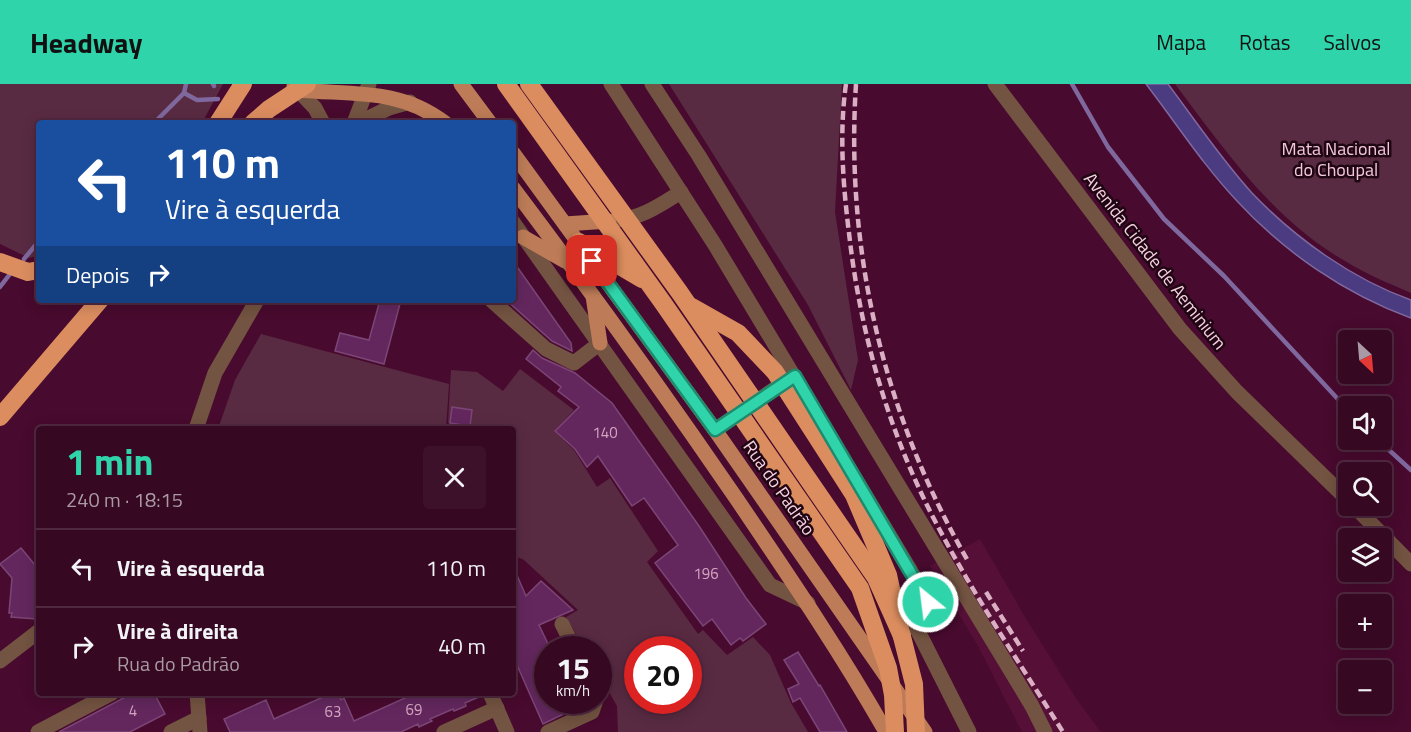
<!DOCTYPE html>
<html lang="pt">
<meta charset="utf-8">
<style>
body{margin:0;font-family:"Titillium Web",sans-serif;background:#3d112a;color:#f1f3f6;height:100vh;display:flex;flex-direction:column;font-size:22px;white-space:nowrap}
*{box-sizing:border-box;margin:0}
p{font-size:20px;color:#aa9aa5}
.icon{flex:none;width:33px;height:33px;fill:none;stroke:currentColor;stroke-width:2;stroke-linecap:round;stroke-linejoin:round}
.map{position:relative;flex:1;overflow:hidden}
.panel{position:absolute;left:36px;top:342px;width:480px;height:270px;display:flex;flex-direction:column;background:#360822;border-radius:6px;box-shadow:0 3px 15px #0003,0 0 0 2px #502940}
.panel>*{flex:none}
.top-card{position:absolute;left:36px;top:36px;width:480px;height:183px;border-radius:6px;box-shadow:0 3px 15px #0003,0 0 0 2px #502940;background:#1a4fa0;color:#fff;overflow:hidden}
.needle{width:39px;rotate:154deg}
.buttons{position:absolute;left:1338px;top:246px;display:grid;gap:12px}
.buttons a{display:grid;place-items:center;width:54px;height:54px;border-radius:6px;background:#360822;box-shadow:0 3px 15px #0003,0 0 0 2px #502940;font-size:30px}
.speed{position:absolute;left:534px;top:552px;display:flex;gap:12px;font-size:30px;font-weight:700;text-align:center}
.speed>*{display:grid;place-content:center;width:78px;height:78px;border-radius:50%;background:#360822;box-shadow:0 3px 15px #0003,0 0 0 2px #502940;line-height:1}
.speed small{font-size:15px;font-weight:400}
.speed .limit{border:9px solid #d22;background:#fff;color:#111}
.pin{position:absolute;display:grid;place-items:center;width:51px;height:51px;color:#fff;margin:-26px;border-radius:12px;box-shadow:0 3px 9px #0006}
.me{position:absolute;width:66px;margin:-33px;rotate:331deg;stroke-linejoin:round;filter:drop-shadow(0 0 4px #0008)}
.turn{display:flex;align-items:center;gap:21px;height:126px;padding:0 30px;font-size:27px}
.turn .icon{width:78px;height:78px;stroke-width:2.5}
.turn b{display:block;font-size:42px;line-height:51px}
.then{display:flex;align-items:center;height:57px;padding:0 30px;background:#0003;gap:12px;font-size:22px}
.round{display:grid;place-items:center;flex:none;width:63px;height:63px;border-radius:6px;background:#3d112a}
.head{display:flex;align-items:center;justify-content:space-between;height:102px;padding:0 30px}
h1{font-size:36px;font-weight:700;line-height:45px;color:#2fd4aa}
ul{padding:0;list-style:none}
li{display:flex;align-items:center;gap:18px;height:78px;padding:0 30px;border-top:2px solid #502940}
li div{flex:1}
li b{display:block;font-size:22px}
li em{font-style:normal}
header{display:flex;align-items:center;gap:36px;box-sizing:border-box;height:84px;padding:0 30px;background:#2fd4aa;color:#111}
header strong{font-size:28px}
nav{display:flex;gap:33px;margin-inline-start:auto;font-size:21px}
.map>svg:first-child{display:block}
.built{fill:#561038}
.green{fill:#592b42;fill-rule:evenodd}
.water{fill:#4b3c82;stroke:#7f689e;stroke-width:1.5}
.lines{fill:none;stroke-linecap:round;stroke-linejoin:round}
.stream{stroke:#7f689e;stroke-width:4.5}
.building{fill:#63275e;stroke:#7b4676;stroke-width:1.5}
.minor{stroke:#735341;stroke-width:15}
.major{stroke:#bd7c57;stroke-width:15}
.highway{stroke:#db8d5f;stroke-width:18}
.rail{stroke:#daaec3;stroke-width:4.5;stroke-dasharray:9 4.5;stroke-linecap:butt}
.route-casing{stroke:#1f8a6e;stroke-width:15}
.route{stroke:#2fd4aa;stroke-width:10}
.labels{text-anchor:middle;stroke-width:5;stroke-linejoin:round;paint-order:stroke}
.number-label{font-size:15px;fill:#d3a6c0}
.park-label{font-size:18px;fill:#f5c7db;stroke:#1f0613}
.street-label{font-size:18px;fill:#f8d0e1;stroke:#1f0613}
</style>
<header>
<strong>Headway</strong>
<nav><a>Mapa</a><a>Rotas</a><a>Salvos</a></nav>
</header>
<div class="map">
<svg width="1411" height="648" viewBox="0 0 1411 648">
<rect width="100%" height="100%" fill="#480a2e"/>
<polygon class="built" points="980,455 1025,533 1077,616 1101,648 1022,648 978,562 930,482"/>
<g class="green">
<polygon points="0,0 223,0 202,39 39,39 39,171 29,174 0,160"/>
<polygon points="669,0 842,0 835,128 858,276 851,306 808,221"/>
<path d="M1175 0H1411V209C1388 199 1366 190 1345 177 1273 136 1224 65 1175 0Z"/>
<polygon points="261,250 449,300 446,345 218,345 235,296"/>
<path d="M520 285 574 326 554 347 574 366 597 403 610 394 658 467 647 478 698 550 703 546 727 571 753 553 770 571 791 619 808 648H618L617 622 599 590 598 566 585 565 566 533 578 526 524 476 513 471V345H451L452 340 448 339 451 286 477 288 503 307ZM638 566H688V616H638Z"/>
</g>
<path class="water" d="M1146 0H1168C1195 36 1221 75 1252 109 1295 154 1352 195 1411 216V234C1345 210 1284 168 1237 117 1203 81 1176 39 1146 0Z"/>
<g class="lines">
<g class="stream">
<polyline points="186,0 184,9 197,16 218,15"/>
<polyline points="213,0 214,2"/>
<polyline points="1072,0 1108,63 1164,135 1224,192 1348,326"/>
<polyline points="154,39 184,9"/>
<polyline points="24,175 39,157"/>
<polyline points="0,203 10,190"/>
<polyline points="1378,356 1411,386"/>
</g>
</g>
<g class="building">
<polygon points="513,177 571,259 572,267 552,257 506,216 513,216"/>
<polygon points="380,216 401,216 384,280 335,267 340,249 369,256"/>
<polygon points="533,266 542,274 575,289 612,319 699,442 746,514 766,540 743,557 740,554 731,561 712,535 703,542 655,479 678,461 644,414 632,422 598,372 587,383 575,365 555,347 579,323 558,307 561,303 526,275"/>
<polygon points="452,323 472,326 470,342 450,339"/>
<polygon points="21,464 35,481 39,481 39,531 36,531 36,535 11,533 12,529 9,529 12,494 0,480"/>
<polygon points="513,482 526,512 541,497 573,526 539,541 548,560 548,616 573,616 576,624 543,640 513,572"/>
<polygon points="798,568 819,602 820,601 847,648 820,648 800,614 793,618 788,605 799,600 784,576"/>
<polygon points="133,609 154,609 165,630 130,648 59,648"/>
<polygon points="332,609 338,609 341,616 344,614 354,637 416,609 480,609 481,612 465,619 466,622 454,627 453,625 430,635 432,637 419,643 418,640 401,648 230,648 224,635 266,616 274,635"/>
</g>
<g class="lines">
<g class="minor">
<path d="M611 0 715 161 918 499 929 518C917 526 915 532 917 545L969 648"/>
<polyline points="652,0 699,72 1032,622 1045,648"/>
<polyline points="995,0 1180,245 1237,308 1348,416"/>
<polyline points="298,6 315,24 323,39"/>
<polyline points="354,39 369,0"/>
<polyline points="358,39 389,24 410,18"/>
<path d="M617 136C642 134 660 121 681 108"/>
<polyline points="513,138 770,501 808,519"/>
<polyline points="491,216 546,265 574,279 600,259"/>
<polyline points="196,345 215,289 257,216"/>
<polyline points="715,346 792,293"/>
<polyline points="1354,422 1411,480"/>
<polyline points="562,540 575,566"/>
<polyline points="0,577 39,547"/>
<polyline points="197,609 200,648"/>
<polyline points="490,609 507,648"/>
<polyline points="38,648 112,609"/>
<polyline points="171,648 199,634"/>
<polyline points="444,648 497,624"/>
<polyline points="548,648 592,628 596,616"/>
</g>
<g class="major">
<polyline points="461,0 490,39"/>
<path d="M294 2 298 6C351 11 400 4 445 39"/>
<polyline points="513,69 715,346 925,648"/>
<path d="M513 104C590 206 664 309 736 414 788 491 840 567 886 648"/>
<polyline points="565,140 609,137"/>
<polyline points="523,153 565,177"/>
<polyline points="593,212 600,259"/>
</g>
<g class="highway">
<polyline points="506,0 663,219 860,504 888,584 893,611 895,648"/>
<polyline points="529,0 680,209 876,494 902,552"/>
<polyline points="218,39 243,0"/>
<polyline points="253,39 269,25 307,0"/>
<polyline points="579,158 642,195"/>
<polyline points="0,178 28,188 39,186"/>
<polyline points="692,223 738,249 775,288 854,411 888,491 893,514"/>
<polyline points="0,333 100,216"/>
<polyline points="899,541 914,600 916,648"/>
</g>
<g class="rail">
<path d="M846 0C839 49 843 101 849 149 860 248 888 346 934 435 972 509 1019 578 1063 648"/>
<path d="M856 0C845 168 884 331 968 477"/>
<polyline points="986,508 1023,567"/>
</g>
</g>
<g class="lines">
<defs>
<polyline id="route" points="592,177 715,346 795,292 928,518"/>
</defs>
<use href="#route" class="route-casing"/>
<use href="#route" class="route"/>
</g>
<g class="labels">
<g class="number-label">
<text x="605" y="354">140</text>
<text x="706" y="495">196</text>
<text x="414" y="631">69</text>
<text x="133" y="632">4</text>
<text x="333" y="633">63</text>
</g>
<g class="park-label">
<text x="1336" y="71">Mata Nacional<tspan x="1336" dy="21">do Choupal</tspan></text>
</g>
<g class="street-label">
<text transform="translate(1155 177) rotate(52)" y="6">Avenida Cidade de Aeminium</text>
<text transform="translate(779 404) rotate(55)" y="6">Rua do Padrão</text>
</g>
</g>
</svg>
<div class="buttons">
<a><svg class="needle" viewBox="-14 -14 28 28"><path d="M0-13l5 13h-10z" fill="#e53935"/><path d="M0 13l5-13h-10z" fill="#aa9aa5"/></svg></a>
<a><svg class="icon" aria-label="sound" viewBox="0 0 24 24"><path d="M4 9h4l5-4v14l-5-4H4zM17 9q2 3 0 6"/></svg></a>
<a><svg class="icon" aria-label="search" viewBox="0 0 24 24"><circle cx="10" cy="10" r="6"/><path d="M15 15l6 6"/></svg></a>
<a><svg class="icon" aria-label="layers" viewBox="0 0 24 24"><path d="M12 4l9 5-9 5-9-5zM3 14l9 5 9-5"/></svg></a>
<a>+</a>
<a>−</a>
</div>
<div class="speed"><div>15<small>km/h</small></div><div class="limit">20</div></div>
<div class="pin" style="left:592px;top:177px;background:#d93025"><svg class="icon" aria-label="arrive" viewBox="0 0 24 24"><path d="M6 21V4h12l-3 4 3 4H6"/></svg></div>
<svg class="me" style="left:928px;top:518px" viewBox="-20 -20 40 40"><circle r="17" fill="#2fd4aa" stroke="#fff" stroke-width="3"/><path d="M0-11L8 9 0 5-8 9z" fill="#fff"/></svg>
<div class="top-card">
<div class="turn"><svg class="icon" aria-label="left" viewBox="0 0 24 24"><path d="M17 20v-9H6M10 6l-5 5 5 5"/></svg><div><b>110 m</b>Vire à esquerda</div></div>
<div class="then">Depois<svg class="icon" aria-label="right" viewBox="0 0 24 24"><path d="M7 20v-9h11M14 6l5 5-5 5"/></svg></div>
</div>
<section class="panel">
<div class="head"><div><h1>1 min</h1><p>240 m · 18:15</p></div><a class="round"><svg class="icon" aria-label="close" viewBox="0 0 24 24"><path d="M6 6l12 12M18 6L6 18"/></svg></a></div>
<ul>
<li><svg class="icon" aria-label="left" viewBox="0 0 24 24"><path d="M17 20v-9H6M10 6l-5 5 5 5"/></svg><div><b>Vire à esquerda</b></div><em>110 m</em></li>
<li><svg class="icon" aria-label="right" viewBox="0 0 24 24"><path d="M7 20v-9h11M14 6l5 5-5 5"/></svg><div><b>Vire à direita</b><p>Rua do Padrão</p></div><em>40 m</em></li>
</ul>
</section>
</div>
